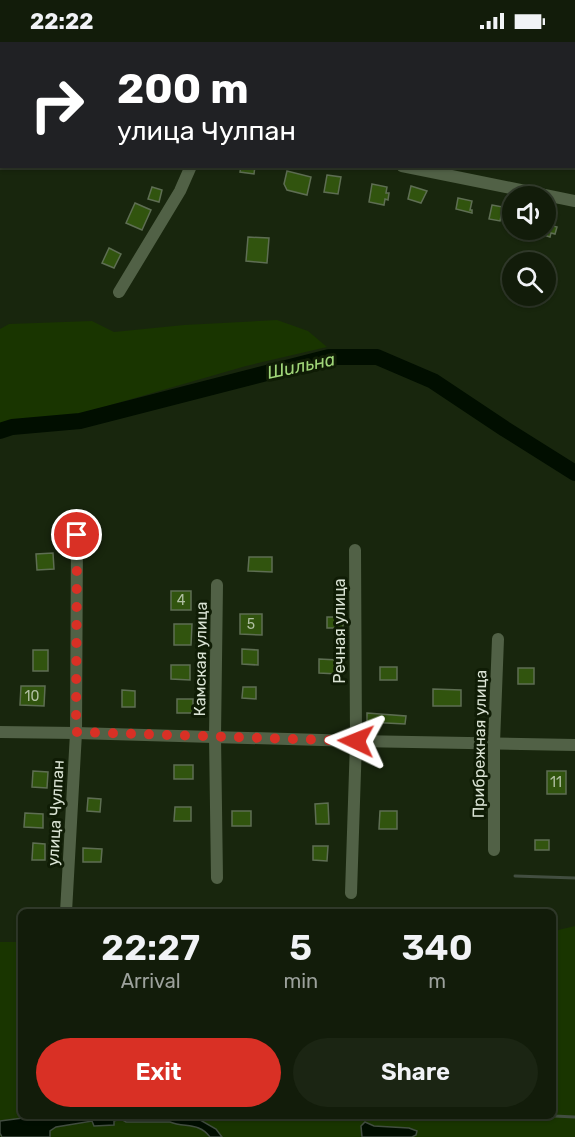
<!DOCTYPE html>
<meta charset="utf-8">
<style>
body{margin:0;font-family:Rubik,sans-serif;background:#1b2513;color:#f1f3f6;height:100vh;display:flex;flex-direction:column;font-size:22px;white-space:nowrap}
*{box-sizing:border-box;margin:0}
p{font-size:20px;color:#9ca19c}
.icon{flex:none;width:33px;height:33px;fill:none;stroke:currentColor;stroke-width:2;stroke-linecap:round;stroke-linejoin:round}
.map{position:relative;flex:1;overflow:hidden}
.panel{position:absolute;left:18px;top:867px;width:538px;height:210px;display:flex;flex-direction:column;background:#121c0a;border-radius:9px;box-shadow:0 2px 4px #0004,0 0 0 2px #313a2b}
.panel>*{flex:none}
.guide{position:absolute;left:0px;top:0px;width:576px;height:126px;box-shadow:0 2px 4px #0004,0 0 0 2px #313a2b;background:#202124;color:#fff;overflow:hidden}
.buttons{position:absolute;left:502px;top:144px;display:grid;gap:12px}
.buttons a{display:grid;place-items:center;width:54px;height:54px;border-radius:50%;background:#121c0a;box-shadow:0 2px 4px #0004,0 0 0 2px #313a2b;font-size:30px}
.pin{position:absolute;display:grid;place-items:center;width:51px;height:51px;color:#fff;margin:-26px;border:3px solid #fff;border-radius:50%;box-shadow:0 2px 6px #0007}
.me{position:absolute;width:66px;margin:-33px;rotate:272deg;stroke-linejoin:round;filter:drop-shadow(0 0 4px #0008)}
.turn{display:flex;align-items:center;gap:21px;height:126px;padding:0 18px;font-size:27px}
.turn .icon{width:78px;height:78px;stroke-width:2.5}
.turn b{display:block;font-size:42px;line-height:51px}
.eta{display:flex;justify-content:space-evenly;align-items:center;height:102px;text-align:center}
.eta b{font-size:36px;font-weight:600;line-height:42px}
.button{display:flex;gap:12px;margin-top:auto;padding:12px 18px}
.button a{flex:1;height:69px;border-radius:36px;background:#d93025;color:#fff;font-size:24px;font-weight:600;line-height:69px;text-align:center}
.button a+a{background:#1b2513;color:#f1f3f6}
.status{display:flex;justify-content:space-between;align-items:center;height:42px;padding:0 30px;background:#121c0a;direction:ltr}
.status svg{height:16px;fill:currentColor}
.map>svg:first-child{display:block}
.green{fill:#193500}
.water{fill:#010e00;stroke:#424e40;stroke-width:1.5}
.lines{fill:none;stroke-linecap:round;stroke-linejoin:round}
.stream{stroke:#424e40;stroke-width:3}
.river{stroke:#010e00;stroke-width:16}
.building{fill:#31540e;stroke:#5e6e53;stroke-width:1.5}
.minor{stroke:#516146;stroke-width:12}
.route{stroke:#d93025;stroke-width:10;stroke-dasharray:0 18}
.labels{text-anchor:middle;stroke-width:6;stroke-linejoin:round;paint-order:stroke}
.number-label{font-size:14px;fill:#b0bfa2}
.street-label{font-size:16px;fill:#dae3d4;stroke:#0f1c05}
.water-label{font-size:18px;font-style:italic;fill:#a0d679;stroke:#0f1c05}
</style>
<div class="status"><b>22:22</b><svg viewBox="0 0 49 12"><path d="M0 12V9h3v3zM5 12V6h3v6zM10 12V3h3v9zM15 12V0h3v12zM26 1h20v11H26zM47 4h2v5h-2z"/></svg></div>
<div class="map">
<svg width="575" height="1095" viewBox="0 0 575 1095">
<rect width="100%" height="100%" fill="#18260d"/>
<g class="green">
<polygon points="277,278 308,289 327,305 246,324 76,373 12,381 0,385 0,287 9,282 92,279 114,290 184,283"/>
<polygon points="575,884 575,1095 0,1095 0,900 21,900 21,1074 554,1074 554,889"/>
</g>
<g class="water">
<path d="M38 1074H202L200 1078 216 1087 222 1095H210C199 1080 185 1086 170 1080H126L121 1077 114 1079V1083L94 1084 92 1079 56 1085 50 1089V1095H2L0 1091V1079Z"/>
<polygon points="365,1080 374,1084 409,1086 417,1089 416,1093 412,1095 362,1095 361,1084"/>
</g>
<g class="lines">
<g class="stream">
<polyline points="118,2 120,0"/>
<polyline points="0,97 2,96"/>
<polyline points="515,834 575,836"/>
<polyline points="554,1074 575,1075"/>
</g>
<polyline class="river" points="0,389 12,385 80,379 329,315 377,315 433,339 505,387 575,431"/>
</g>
<g class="building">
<polygon points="241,124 255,124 254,132 240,130"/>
<polygon points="287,129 311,135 307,153 287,148 284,142"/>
<polygon points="327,133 341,135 338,152 324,150"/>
<polygon points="372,142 387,145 386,151 389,151 388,158 385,157 384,163 369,160"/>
<polygon points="411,144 427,149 421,161 408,157"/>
<polygon points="152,145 162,148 159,160 148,157"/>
<polygon points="458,156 472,159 470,168 472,168 472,171 456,167"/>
<polygon points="135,161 151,168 142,188 126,181"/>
<polygon points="492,163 503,165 500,179 489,177"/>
<polygon points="546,174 556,177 553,184 557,185 555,192 551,191 550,195 538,191 539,188 546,188"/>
<polygon points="248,195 269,196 267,221 246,219"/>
<polygon points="109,206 121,212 114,226 102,221"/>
<polygon points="53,511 54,527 37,528 36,512"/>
<polygon points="249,515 272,515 272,530 248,529"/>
<rect x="171" y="549" width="20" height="19"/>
<polygon points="240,572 262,572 262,593 240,592"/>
<rect x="327" y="575" width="16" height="11"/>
<polygon points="174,582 192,582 191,603 174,603"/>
<polygon points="242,607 258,608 258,623 242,622"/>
<rect x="33" y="608" width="15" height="21"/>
<polygon points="319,617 338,618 338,632 319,631"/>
<polygon points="171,623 190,623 190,638 171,637"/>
<rect x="380" y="625" width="17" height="13"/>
<rect x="518" y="626" width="16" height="16"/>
<polygon points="21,644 45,644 44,664 20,663"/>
<polygon points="243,645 256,645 256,657 242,656"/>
<polygon points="433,647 461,648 461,664 433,664"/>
<polygon points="122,648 135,649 135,665 122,665"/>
<rect x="177" y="657" width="16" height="14"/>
<polygon points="367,671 406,674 405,682 367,680"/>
<rect x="174" y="723" width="19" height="14"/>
<polygon points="33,729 48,730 47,746 32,745"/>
<rect x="547" y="729" width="19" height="23"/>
<polygon points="88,756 101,757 100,770 87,769"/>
<polygon points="328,761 329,782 316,782 315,762"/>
<polygon points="175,765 191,765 191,779 174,779"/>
<rect x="232" y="769" width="19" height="15"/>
<polygon points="380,769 397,769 397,787 379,787"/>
<polygon points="25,771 43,772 43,786 24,785"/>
<rect x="535" y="798" width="14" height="10"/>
<polygon points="33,801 45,802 45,818 32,818"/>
<polygon points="313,804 328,804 327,819 313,818"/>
<polygon points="83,806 102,807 101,820 83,820"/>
</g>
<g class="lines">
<g class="minor">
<polyline points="213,2 213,0"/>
<polyline points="435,2 436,0"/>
<polyline points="402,124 575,159"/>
<polyline points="119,250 180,149 191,124"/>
<polyline points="0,690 76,691 356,699 575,703"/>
<polyline points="494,808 494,701 498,597"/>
<polyline points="217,836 215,694 217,543"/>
<polyline points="351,851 356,699 355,508"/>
<polyline points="66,870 76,691 77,493"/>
</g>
</g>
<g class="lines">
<polyline class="route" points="77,493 76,690 356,699"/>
</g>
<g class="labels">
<g class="number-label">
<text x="181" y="563">4</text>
<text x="251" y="587">5</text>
<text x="32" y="659">10</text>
<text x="556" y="745">11</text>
</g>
<g class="street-label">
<text transform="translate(339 589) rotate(-90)" y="6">Речная улица</text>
<text transform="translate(200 617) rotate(-89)" y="6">Камская улица</text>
<text transform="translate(479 702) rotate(-89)" y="6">Прибрежная улица</text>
<text transform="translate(55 771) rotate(-87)" y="6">улица Чулпан</text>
</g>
<g class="water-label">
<text transform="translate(301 324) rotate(-12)" y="6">Шильна</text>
</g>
</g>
</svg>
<div class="buttons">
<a><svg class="icon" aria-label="sound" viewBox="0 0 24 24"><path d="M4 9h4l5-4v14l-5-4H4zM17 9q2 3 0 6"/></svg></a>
<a><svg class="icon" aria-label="search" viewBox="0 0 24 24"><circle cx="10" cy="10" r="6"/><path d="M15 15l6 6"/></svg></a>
</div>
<div class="pin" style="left:77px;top:493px;background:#d93025"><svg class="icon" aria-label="arrive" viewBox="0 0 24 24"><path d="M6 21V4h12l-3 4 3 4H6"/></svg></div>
<svg class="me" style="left:356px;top:699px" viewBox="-20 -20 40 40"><path d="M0-17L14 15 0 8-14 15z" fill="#d93025" stroke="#fff" stroke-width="4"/></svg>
<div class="guide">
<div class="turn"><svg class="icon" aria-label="right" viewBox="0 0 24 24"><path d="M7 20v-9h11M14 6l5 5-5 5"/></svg><div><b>200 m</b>улица Чулпан</div></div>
</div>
<section class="panel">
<div class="eta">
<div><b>22:27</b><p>Arrival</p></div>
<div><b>5</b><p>min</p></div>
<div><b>340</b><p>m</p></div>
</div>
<div class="button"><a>Exit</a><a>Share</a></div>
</section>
</div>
